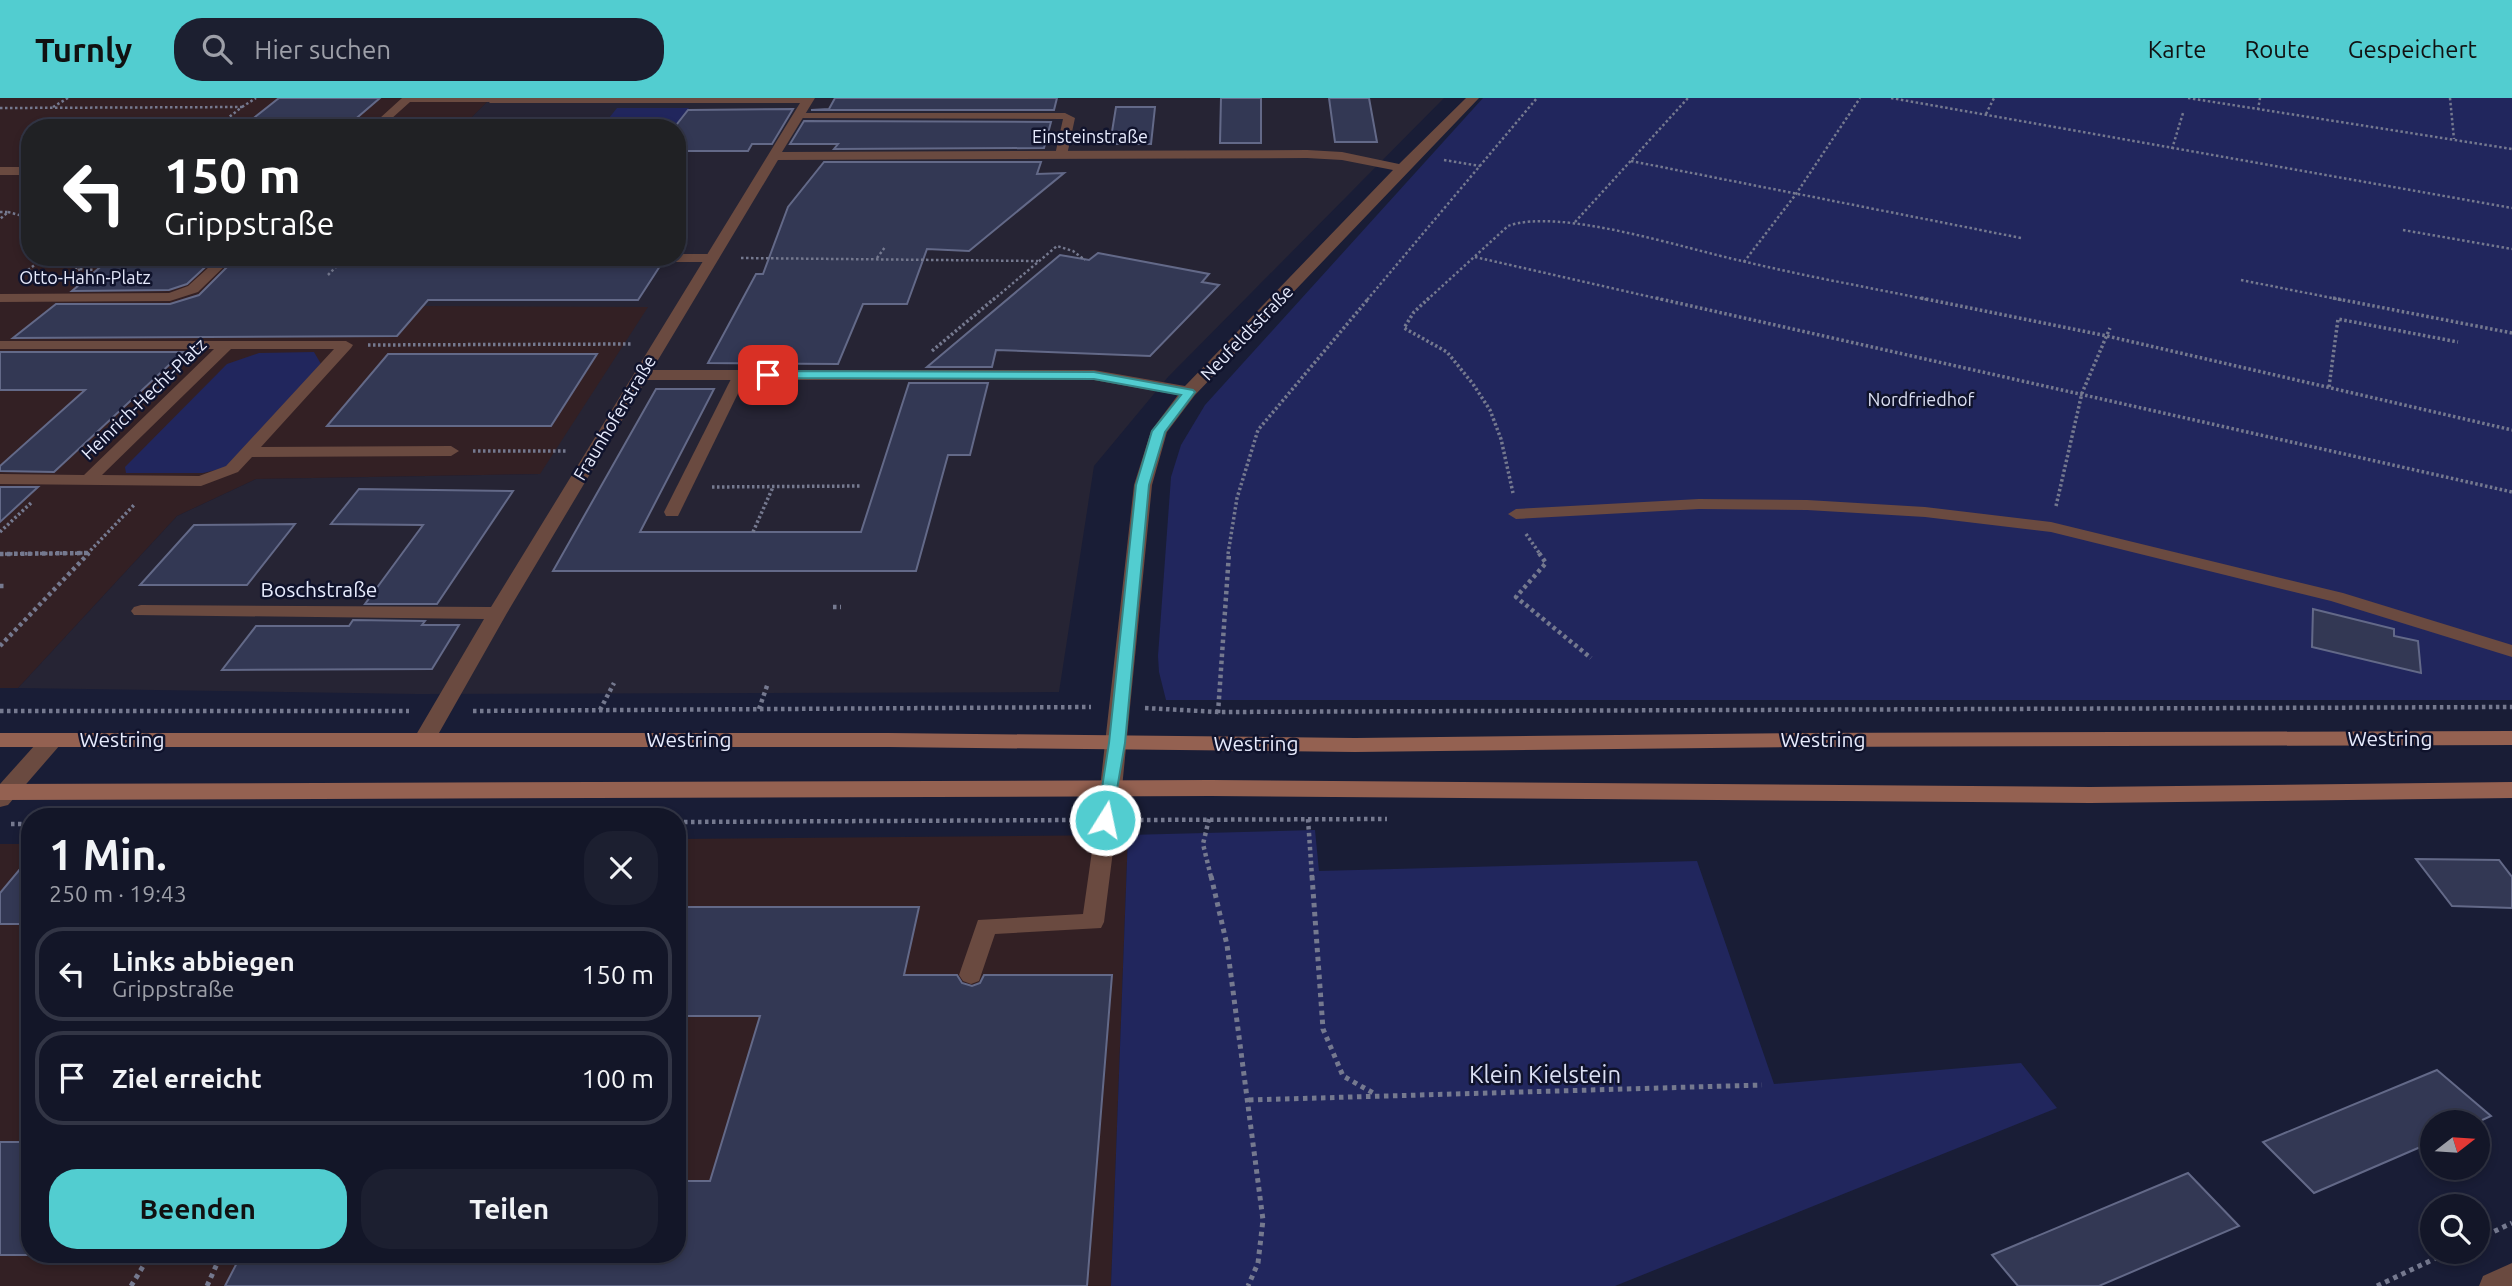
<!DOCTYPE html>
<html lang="de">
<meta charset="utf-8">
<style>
body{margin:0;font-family:Ubuntu,sans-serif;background:#1c1f30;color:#f1f3f6;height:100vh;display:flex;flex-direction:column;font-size:26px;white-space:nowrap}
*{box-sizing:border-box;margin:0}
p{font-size:23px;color:#9d9fa8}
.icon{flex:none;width:38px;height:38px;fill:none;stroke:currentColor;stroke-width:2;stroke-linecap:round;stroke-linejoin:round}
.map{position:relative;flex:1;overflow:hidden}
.panel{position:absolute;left:21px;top:710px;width:665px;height:455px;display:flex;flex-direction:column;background:#131628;border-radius:28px;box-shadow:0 4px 10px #0003,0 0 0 2px #323545}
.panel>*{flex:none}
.banner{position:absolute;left:21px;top:21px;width:665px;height:147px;border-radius:28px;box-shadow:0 4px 10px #0003,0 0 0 2px #323545;background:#202124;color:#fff;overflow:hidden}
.needle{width:46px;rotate:73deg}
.controls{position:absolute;left:2420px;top:1012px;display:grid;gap:14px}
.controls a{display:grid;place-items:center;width:70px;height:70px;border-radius:50%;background:#131628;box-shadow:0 4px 10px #0003,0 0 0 2px #323545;font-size:35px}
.pin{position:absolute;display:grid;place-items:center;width:60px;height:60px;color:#fff;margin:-30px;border-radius:14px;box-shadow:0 4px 10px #0006}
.me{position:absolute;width:77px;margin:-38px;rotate:10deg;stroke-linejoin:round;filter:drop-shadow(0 0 5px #0008)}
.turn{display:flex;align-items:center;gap:24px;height:147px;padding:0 28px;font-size:32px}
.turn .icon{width:91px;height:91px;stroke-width:2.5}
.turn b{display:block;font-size:49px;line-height:60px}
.round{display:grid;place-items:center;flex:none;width:74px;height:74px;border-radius:28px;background:#1c1f30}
.overview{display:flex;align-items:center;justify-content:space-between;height:119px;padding:0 28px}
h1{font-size:42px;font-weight:700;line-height:52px}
.primary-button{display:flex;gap:14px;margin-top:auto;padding:14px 28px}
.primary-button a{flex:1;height:80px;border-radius:28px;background:#52cdd0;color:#111;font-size:28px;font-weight:700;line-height:80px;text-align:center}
.primary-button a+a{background:#1c1f30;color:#f1f3f6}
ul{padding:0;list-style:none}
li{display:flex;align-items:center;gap:21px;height:94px;margin:0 14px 10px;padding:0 14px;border:4px solid #323545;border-radius:28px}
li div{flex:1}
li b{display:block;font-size:26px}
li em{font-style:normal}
header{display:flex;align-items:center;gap:42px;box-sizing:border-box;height:98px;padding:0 35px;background:#52cdd0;color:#111}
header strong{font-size:33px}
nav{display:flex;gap:38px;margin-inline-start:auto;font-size:24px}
.search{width:490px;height:63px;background:#1c1f30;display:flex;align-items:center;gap:18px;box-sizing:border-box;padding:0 24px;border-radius:28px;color:#9d9fa8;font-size:26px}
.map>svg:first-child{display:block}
.industrial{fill:#262434}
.education{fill:#332024}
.green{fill:#21265d}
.building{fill:#333854;stroke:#636988;stroke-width:2}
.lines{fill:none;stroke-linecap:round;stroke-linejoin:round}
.path-far3{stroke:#75798f;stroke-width:2.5;stroke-dasharray:2.5 2.5;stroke-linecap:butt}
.path-far2{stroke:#75798f;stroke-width:3.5;stroke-dasharray:2.5 2.5;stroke-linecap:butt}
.path-far1{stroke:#75798f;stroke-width:4.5;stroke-dasharray:3.5 3.5;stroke-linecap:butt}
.path{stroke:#75798f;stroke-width:5;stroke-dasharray:4.5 4.5;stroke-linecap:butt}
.lane{fill:#6a4a40;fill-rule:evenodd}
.street{fill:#6a4a40;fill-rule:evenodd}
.secondary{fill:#946151;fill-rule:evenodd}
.route{fill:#52cdd0;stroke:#358587;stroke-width:2}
.labels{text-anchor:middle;stroke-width:5;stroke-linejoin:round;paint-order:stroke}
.far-street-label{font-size:18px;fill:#e7ebfd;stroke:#10132c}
.far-park-label{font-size:18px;fill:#dbdff3;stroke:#10132c}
.street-label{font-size:21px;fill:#e7ebfd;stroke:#10132c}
.near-park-label{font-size:24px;fill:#dbdff3;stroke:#10132c}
</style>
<header>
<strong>Turnly</strong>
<div class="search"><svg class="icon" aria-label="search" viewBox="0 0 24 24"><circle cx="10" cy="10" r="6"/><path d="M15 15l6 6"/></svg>Hier suchen</div>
<nav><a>Karte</a><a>Route</a><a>Gespeichert</a></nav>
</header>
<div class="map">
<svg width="2512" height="1188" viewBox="0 0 2512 1188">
<rect width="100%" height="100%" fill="#191d36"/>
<polygon class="industrial" points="491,0 1444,0 1168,279 1094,368 1059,594 417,596 18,590 177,418 256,381 540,376 423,208 330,159 677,159 677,30 461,30"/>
<g class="education">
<polygon points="0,0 491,0 461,30 30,30 30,159 330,159 423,208 648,209 540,376 256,381 177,418 18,590 0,590"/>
<polygon points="1128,737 1111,1188 0,1188 0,746 30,746 30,1157 677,1157 677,741"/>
</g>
<g class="green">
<polygon points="1483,0 2512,0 2512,602 1166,602 1159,574 1158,558 1171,379 1181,347 1205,307"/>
<polygon points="617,10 689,10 675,30 601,30"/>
<polygon points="314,254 321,266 225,370 203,375 126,375 125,369 227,266 259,255"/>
<polygon points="1315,732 1319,773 1697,763 1774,986 2021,965 2057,1010 1615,1188 1111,1188 1128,737"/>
</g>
<g class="building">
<polygon points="279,0 380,0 345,30 241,30"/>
<polygon points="835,0 1057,0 1054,12 811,12 829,11"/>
<polygon points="1221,0 1261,0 1261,45 1220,45"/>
<polygon points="1329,0 1369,0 1377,44 1335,44"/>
<polygon points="1116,9 1155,9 1151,46 1110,46"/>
<polygon points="793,11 772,46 752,46 748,53 677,53 677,26 688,12"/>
<polygon points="804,23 1051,24 1044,50 834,51 838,46 790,46"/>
<polygon points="824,64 1041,64 1037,76 1064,75 969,153 927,151 907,206 863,206 838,266 708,265 756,176 763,176 788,109"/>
<polygon points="1098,155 1209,176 1202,184 1219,187 1150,258 996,252 992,269 927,269 1060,157 1089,162"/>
<polygon points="112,159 216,159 187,186 169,192 72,193"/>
<polygon points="237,159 656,159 662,165 638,202 428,202 397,238 13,240 56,206 170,206 199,197"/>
<polygon points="0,254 183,254 54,374 0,373 0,368 85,292 0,292"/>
<polygon points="388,256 597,256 551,328 327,328"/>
<polygon points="909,285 988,285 970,357 948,357 916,473 553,473 656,291 714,291 640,434 861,434"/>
<polygon points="0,389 38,389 0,424"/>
<polygon points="359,391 513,393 437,506 365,506 423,427 331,426"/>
<polygon points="295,426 247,487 140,487 194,427"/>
<polygon points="2313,511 2394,531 2394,538 2418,543 2421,575 2312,549"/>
<polygon points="353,522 425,523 422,527 459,527 432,571 222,572 256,528 349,528"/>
<polygon points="30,759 30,826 0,826 0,795"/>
<polygon points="2416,761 2499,762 2512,779 2512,810 2452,808"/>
<polygon points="677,809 919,809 904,877 957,877 962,885 972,888 980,885 984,877 1112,877 1087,1188 225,1188 241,1157 677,1157 677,1083 710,1083 760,918 677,918"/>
<polygon points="2437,972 2491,1018 2478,1024 2432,1024 2432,1044 2314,1095 2263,1044"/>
<rect x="0" y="1044" width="30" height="113"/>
<polygon points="2188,1075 2239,1128 2099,1188 2018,1188 1992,1157"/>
</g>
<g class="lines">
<g class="path-far3">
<polyline points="1891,0 2512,110"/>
<polyline points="2188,0 2512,51"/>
<polyline points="2450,0 2454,41"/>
<polyline points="53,9 68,0"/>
<polyline points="242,9 256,0"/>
<polyline points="0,10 242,9 215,30"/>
<polyline points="2258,12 2260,0"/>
<polyline points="1986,16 1994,0"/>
<polyline points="2172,51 2183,15"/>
<polyline points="1444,62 1480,68"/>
<polyline points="1631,63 2021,140"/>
<polyline points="0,114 8,114 0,121"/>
<polyline points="8,114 30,120"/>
<polyline points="1575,124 1688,0"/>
<polyline points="2403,132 2512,151"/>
<polyline points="47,159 80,171 73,176"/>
<polyline points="1475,159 1664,202"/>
<polyline points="741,160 1038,163"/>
<polyline points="877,160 885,149"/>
<polyline points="1744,164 1796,96 1860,0"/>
<polyline points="80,171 95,172"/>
<polyline points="328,177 346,159"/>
<polyline points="20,178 45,159"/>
<polyline points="2241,182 2342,202"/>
<polyline points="993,202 1057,148 1073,153 1085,162"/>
<polyline points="1367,202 1537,0"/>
<path d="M1427 202 1508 128C1559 109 1686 151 1742 163 1804 178 1867 189 1929 202"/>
</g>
<g class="path-far2">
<polyline points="1429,200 1414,214 1404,230 1447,254 1473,286 1490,312 1501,341 1513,395"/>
<polyline points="1656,200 2512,394"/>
<polyline points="1921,200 2107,238 2512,332"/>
<polyline points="2333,200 2512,235"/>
<polyline points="368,247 632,246"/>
<polyline points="932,253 995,200"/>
<polyline points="2329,289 2338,221 2458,244"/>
<polyline points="473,353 566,353"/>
<polyline points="712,389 861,388"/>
<polyline points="2056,408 2082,295 2110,230"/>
<polyline points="0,434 32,404"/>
<polyline points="753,434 773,389"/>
<polyline points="1526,436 1540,456"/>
<polyline points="0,456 89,455"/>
<polyline points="87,456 135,406"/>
<polyline points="1228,456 1237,400 1258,332 1369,200"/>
</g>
<g class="path-far1">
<polyline points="1539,455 1546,465 1516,499 1591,560"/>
<polyline points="0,456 89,455"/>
<polyline points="0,488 6,488"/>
<polyline points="833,509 841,509"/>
<polyline points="0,548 89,455"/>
<polyline points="1145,610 1218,614 2512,609"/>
<polyline points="759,611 768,585"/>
<polyline points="600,612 614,585"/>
<polyline points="0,613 409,613"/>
<polyline points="473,613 1091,609"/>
<polyline points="1218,615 1229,455"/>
<polyline points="1209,721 1203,746 1211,779"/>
<polyline points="1308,721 1312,779"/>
<polyline points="1133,722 1387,721"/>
<polyline points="677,724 1079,722"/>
<polyline points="11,726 30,726"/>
</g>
<g class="path">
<polyline points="1211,778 1227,847 1263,1122 1258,1165 1248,1188"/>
<polyline points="1312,778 1323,931 1343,978 1375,996"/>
<polyline points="1249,1002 1762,987"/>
<polyline points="2478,1141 2512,1125"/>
<polyline points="131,1188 150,1157"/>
<polyline points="207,1188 221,1157"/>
<polyline points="2377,1188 2451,1153"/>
</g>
<g class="lane">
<polygon points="402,0 495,0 495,1 490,4 410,4 381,30 369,30"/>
<polygon points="799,15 1065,15 1075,20 1067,57 1061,60 1055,57 1063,21 795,20 794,18"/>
<rect x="0" y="69" width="30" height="8"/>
<polygon points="677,156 712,156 719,160 712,164 665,164 658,160 677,159"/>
<polygon points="220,159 234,159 198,194 170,203 0,204 0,196 169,195 188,188"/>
<path d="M0 243H346L353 247 351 250 261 349 451 348 459 353 451 358 252 359 238 374 201 388 0 386V376L84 377 214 251H0ZM231 251H334L226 368 199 378 102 377Z"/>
<polygon points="740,273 747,277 680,414 678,418 666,418 664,414 733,277"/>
<polygon points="1699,401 1807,402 1925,409 2051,424 2343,495 2512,547 2512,559 2331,503 2051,434 1925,419 1807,412 1699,411 1516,421 1508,416 1516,411"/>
<polygon points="1111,683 1118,685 1121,690 1104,824 1101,830 995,836 979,883 971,886 963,883 959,877 978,822 1083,816 1101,690 1104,685"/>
</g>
<g class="street">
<path d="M485 0H815L782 54 1307 52 1342 54 1399 66 1466 0H1479L1195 297 1167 334 1152 387 1122 690 1119 695 1111 698 1103 695 1100 690 1134 387 1151 333 1178 297 1094 282H646L507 515 435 642 432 647 424 649 416 647 413 642 484 521 134 517 131 513 134 509 141 507 491 509 800 5H490ZM1307 60 1342 62 1393 72 1185 288 1094 272H652L778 62Z"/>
<polygon points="52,635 60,637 63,642 60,647 8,707 0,709 0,686 44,637"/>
<polygon points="2512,1165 2512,1188 2479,1188 2483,1178"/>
</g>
<g class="secondary">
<polygon points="2512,633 2512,647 1791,649 1355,654 889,649 0,649 0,635 889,635 1355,640 1791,635"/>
<polygon points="1211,682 2090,689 2512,684 2512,700 2090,705 1211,698 0,702 0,686"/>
</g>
</g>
<polygon class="route" points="768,273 1094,274 1193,292 1195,294 1165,334 1149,387 1125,645 1111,726 1099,726 1097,722 1109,645 1136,387 1152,333 1181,297 1094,281 764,280 762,277"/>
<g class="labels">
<g class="far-street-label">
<text x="1090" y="45">Einsteinstraße</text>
<text x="85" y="186">Otto-Hahn-Platz</text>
<text transform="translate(1247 235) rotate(-46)" y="6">Neufeldtstraße</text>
<text transform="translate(144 301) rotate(-44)" y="6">Heinrich-Hecht-Platz</text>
<text transform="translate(615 320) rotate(-59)" y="6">Fraunhoferstraße</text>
</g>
<g class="far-park-label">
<text x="1921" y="308">Nordfriedhof</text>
</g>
<g class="street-label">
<text x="319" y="499">Boschstraße</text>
<text x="2390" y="648">Westring</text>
<text x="122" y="649">Westring</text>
<text x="689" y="649">Westring</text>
<text x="1823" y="649">Westring</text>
<text x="1256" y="653">Westring</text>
</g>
<g class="near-park-label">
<text x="1545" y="985">Klein Kielstein</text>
</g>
</g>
</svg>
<div class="controls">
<a><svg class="needle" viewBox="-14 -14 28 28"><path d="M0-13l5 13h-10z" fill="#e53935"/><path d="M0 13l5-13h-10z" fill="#9d9fa8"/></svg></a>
<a><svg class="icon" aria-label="search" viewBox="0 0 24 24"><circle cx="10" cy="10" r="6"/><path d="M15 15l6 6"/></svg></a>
</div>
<div class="pin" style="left:768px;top:277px;background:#d93025"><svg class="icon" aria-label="arrive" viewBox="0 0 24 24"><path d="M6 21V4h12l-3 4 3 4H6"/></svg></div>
<svg class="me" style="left:1105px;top:722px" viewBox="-20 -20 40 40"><circle r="17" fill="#52cdd0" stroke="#fff" stroke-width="3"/><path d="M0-11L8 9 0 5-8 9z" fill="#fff"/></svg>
<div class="banner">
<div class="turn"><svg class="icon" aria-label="left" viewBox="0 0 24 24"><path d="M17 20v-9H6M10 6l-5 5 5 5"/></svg><div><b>150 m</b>Grippstraße</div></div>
</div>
<section class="panel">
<div class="overview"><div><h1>1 Min.</h1><p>250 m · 19:43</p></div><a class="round"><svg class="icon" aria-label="close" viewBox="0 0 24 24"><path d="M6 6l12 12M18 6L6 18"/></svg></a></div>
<ul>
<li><svg class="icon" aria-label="left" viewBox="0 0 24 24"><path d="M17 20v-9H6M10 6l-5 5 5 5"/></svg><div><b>Links abbiegen</b><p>Grippstraße</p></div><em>150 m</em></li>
<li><svg class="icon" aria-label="arrive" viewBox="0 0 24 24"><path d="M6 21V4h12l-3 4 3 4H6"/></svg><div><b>Ziel erreicht</b></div><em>100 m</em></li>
</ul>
<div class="primary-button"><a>Beenden</a><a>Teilen</a></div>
</section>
</div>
